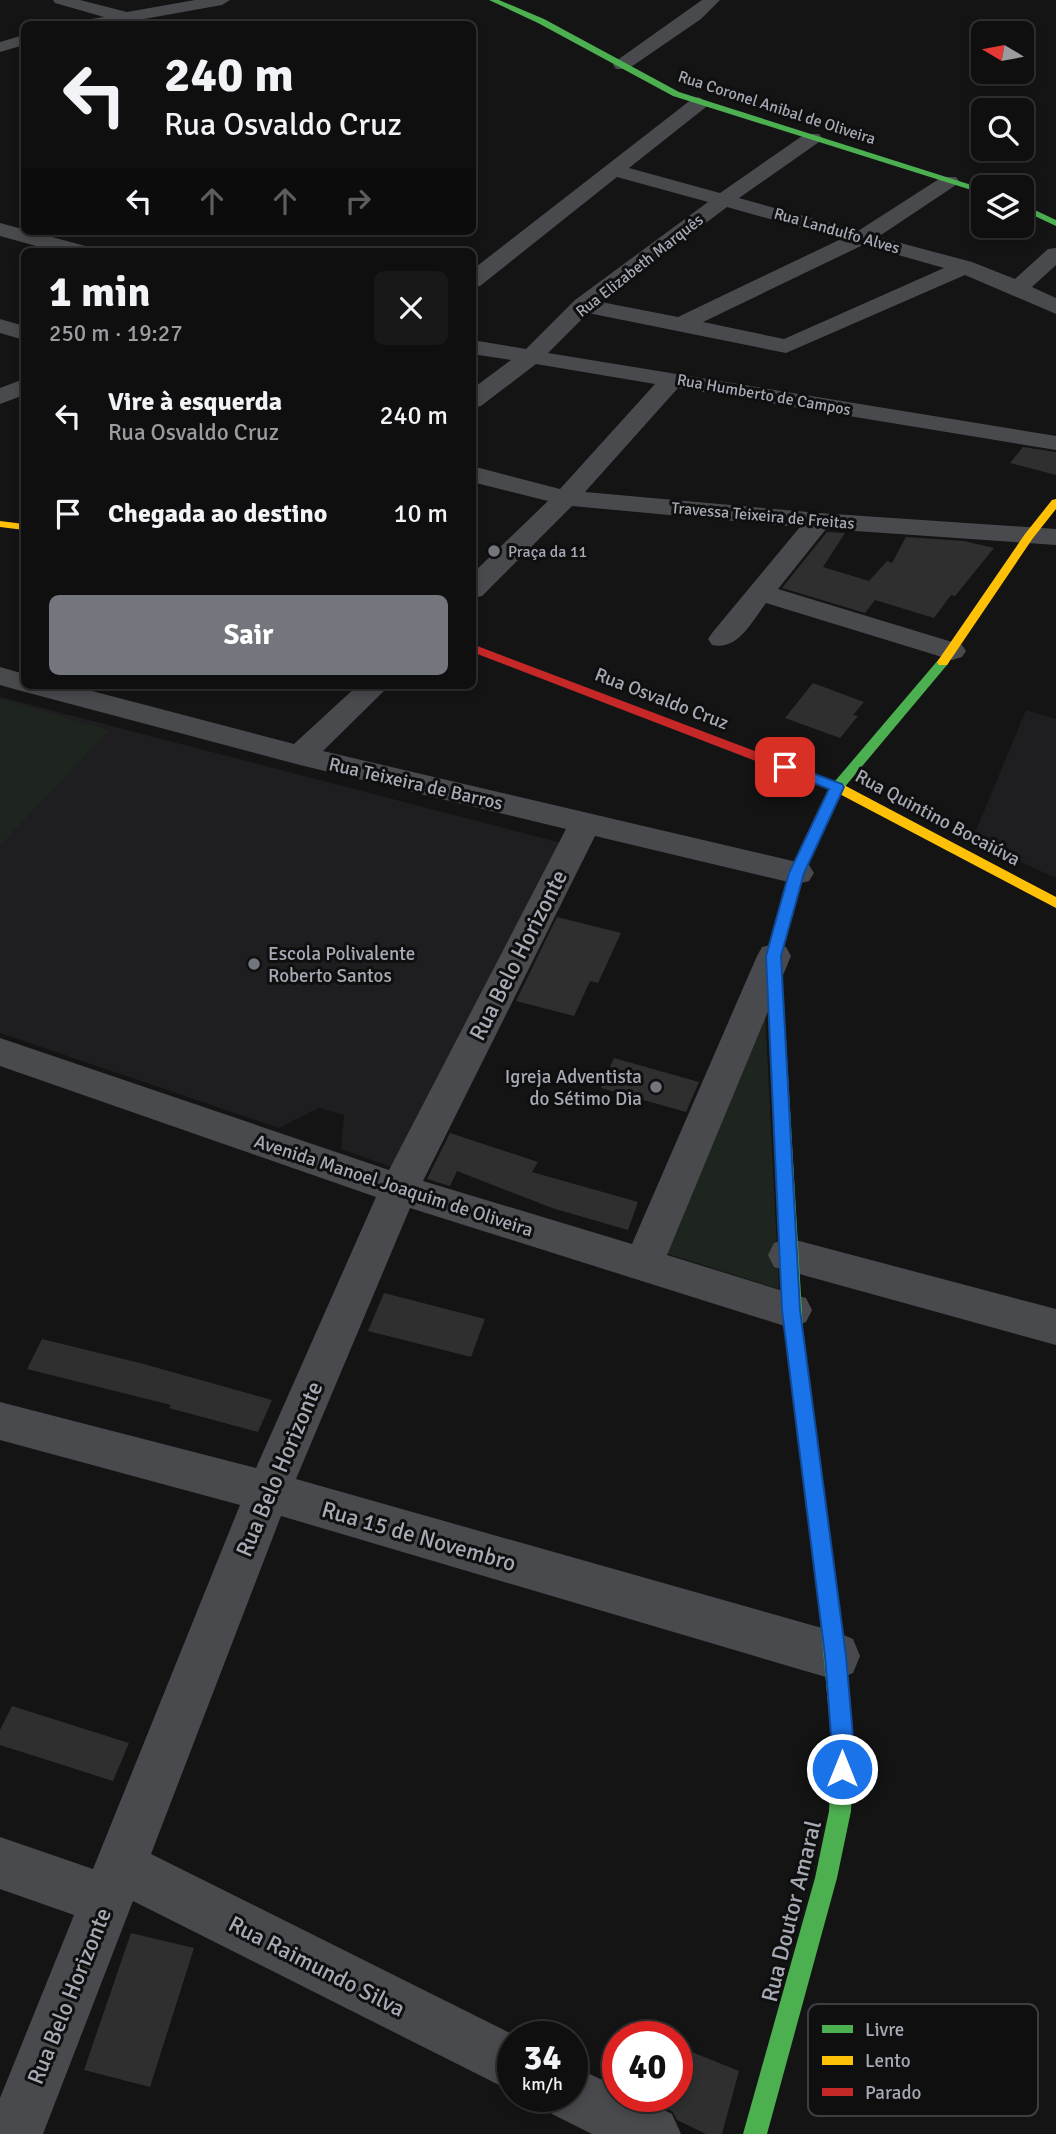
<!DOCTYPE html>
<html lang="pt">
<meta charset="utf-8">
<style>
body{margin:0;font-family:Signika,sans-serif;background:#181819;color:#f1f3f6;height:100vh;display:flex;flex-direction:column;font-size:26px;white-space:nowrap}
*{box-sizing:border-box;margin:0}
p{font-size:23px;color:#9b9c9f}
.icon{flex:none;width:38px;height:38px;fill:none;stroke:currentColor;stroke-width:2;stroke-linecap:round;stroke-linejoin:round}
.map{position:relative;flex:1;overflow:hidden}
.panel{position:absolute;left:21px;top:248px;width:455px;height:441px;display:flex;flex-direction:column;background:#0f0f10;border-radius:10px;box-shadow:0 4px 10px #0003,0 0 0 2px #2f2f30}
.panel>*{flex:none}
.banner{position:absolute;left:21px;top:21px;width:455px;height:214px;border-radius:10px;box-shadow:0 4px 10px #0003,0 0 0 2px #2f2f30;background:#0f0f10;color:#f1f3f6;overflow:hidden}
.needle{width:46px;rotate:280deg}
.fabs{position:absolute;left:971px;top:21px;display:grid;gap:14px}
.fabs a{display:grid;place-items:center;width:63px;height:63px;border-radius:10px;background:#0f0f10;box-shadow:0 4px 10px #0003,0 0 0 2px #2f2f30;font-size:35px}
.speed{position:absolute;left:497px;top:2021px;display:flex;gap:14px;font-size:35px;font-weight:700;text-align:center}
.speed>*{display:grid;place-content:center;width:91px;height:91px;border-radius:50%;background:#0f0f10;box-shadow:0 4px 10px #0003,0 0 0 2px #2f2f30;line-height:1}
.speed small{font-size:18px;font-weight:400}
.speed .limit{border:10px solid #d22;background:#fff;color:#111}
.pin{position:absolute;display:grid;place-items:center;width:60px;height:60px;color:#fff;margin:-30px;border-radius:14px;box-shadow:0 4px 10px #0006}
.me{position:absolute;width:77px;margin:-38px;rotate:0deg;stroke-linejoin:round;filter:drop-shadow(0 0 5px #0008)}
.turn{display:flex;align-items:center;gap:24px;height:147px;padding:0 28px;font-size:32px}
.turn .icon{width:91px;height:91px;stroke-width:2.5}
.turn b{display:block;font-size:49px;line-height:60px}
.lanes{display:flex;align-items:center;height:66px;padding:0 28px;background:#0003;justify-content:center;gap:35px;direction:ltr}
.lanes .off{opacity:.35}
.round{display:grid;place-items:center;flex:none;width:74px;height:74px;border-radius:10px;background:#181819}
.headline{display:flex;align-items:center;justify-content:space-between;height:119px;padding:0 28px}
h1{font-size:42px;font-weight:700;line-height:52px}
.action{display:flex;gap:14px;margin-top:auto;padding:14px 28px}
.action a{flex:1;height:80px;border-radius:10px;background:#73767d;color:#fff;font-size:28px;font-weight:700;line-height:80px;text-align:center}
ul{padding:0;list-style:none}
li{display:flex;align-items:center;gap:21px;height:98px;padding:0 28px}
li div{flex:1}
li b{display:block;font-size:26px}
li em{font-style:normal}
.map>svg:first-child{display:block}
.built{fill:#1e1e20}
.green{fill:#1e251f}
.building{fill:#2f2f30}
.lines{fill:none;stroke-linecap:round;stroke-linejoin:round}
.street{fill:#494a4d;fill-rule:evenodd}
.fast{fill:#4caf50;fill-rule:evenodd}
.slow{fill:#ffc107;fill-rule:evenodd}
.jam{fill:#c62828;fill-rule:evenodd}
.route{fill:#1a73e8;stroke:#114b97;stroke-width:2}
.poi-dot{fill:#73767d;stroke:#0f0f10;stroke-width:2.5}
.labels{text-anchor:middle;stroke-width:6;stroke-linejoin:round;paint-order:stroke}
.far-street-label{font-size:16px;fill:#a6aab5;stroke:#0f0f10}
.far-poi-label{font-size:16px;fill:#a6aab5;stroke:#0f0f10;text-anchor:start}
.street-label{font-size:19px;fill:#a6aab5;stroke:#0f0f10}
.poi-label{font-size:19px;fill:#a6aab5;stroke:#0f0f10;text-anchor:start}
.near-street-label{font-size:23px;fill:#a6aab5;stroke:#0f0f10}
.key{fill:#0f0f10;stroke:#3c3e42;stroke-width:2}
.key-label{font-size:19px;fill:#a6aab5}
</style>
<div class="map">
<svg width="1056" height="2134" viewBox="0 0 1056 2134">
<rect width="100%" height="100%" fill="#141415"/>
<g class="built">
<polygon points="0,697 566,844 399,1170 341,1149 344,1115 319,1108 279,1128 0,1033"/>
<polygon points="1026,710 1056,719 1056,878 972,840"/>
</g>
<g class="green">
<polygon points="0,699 109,730 0,845"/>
<polygon points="765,1010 779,1289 665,1253"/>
</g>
<g class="building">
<polygon points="1023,447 1056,452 1056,475 1010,463"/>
<polygon points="827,532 845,533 823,567 869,581 887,561 892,563 906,537 964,541 994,548 955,596 951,595 934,618 875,600 865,613 782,588"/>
<polygon points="813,683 864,702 853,715 858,716 840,738 785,718"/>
<polygon points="557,917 621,933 598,983 590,981 574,1016 516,1001"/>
<polygon points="614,1058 699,1082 686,1112 601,1088"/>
<polygon points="450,1133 538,1162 532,1172 638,1202 628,1230 552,1208 457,1171 450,1186 427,1179"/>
<polygon points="384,1293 485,1319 471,1357 368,1331"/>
<polygon points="42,1339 140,1363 272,1400 258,1432 169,1408 171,1405 27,1369"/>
<polygon points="12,1706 129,1743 113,1781 0,1745 0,1730"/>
<polygon points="131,1933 194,1948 150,2087 84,2070"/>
<polygon points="677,2046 739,2071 722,2134 706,2134 677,2120 673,2112 644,2096 677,2096"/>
</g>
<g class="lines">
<g class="street">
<polygon points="53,0 80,0 127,12 195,0 230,0 222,5 116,24 83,24 85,20 104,17 55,3"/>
<polygon points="702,0 720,0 701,19 628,69 616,69 613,65 616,61"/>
<polygon points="24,35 24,45 0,52 0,42"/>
<path d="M699 97 708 103 706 107 629 168 720 193 805 134H819L822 138 819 142 739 198 858 231 942 177H956L959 181 956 185 878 237 972 262 1015 279 1048 249 1056 248V265L1032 287 1056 298V314L965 275 786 353 588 313 548 353 1056 436V450L678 388 585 492 819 513 1056 529V545L826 529 778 589 962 645 966 651 962 657 952 660 942 657 766 603C752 621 738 651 712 645L708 639 712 633 800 527 572 506 482 596 472 598V574L548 501 472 482V466L560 489 655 384 536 364 481 406 472 408V389L511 360 472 354V340L526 349 575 300 708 202 617 177 480 286 472 287V270L692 99ZM727 207 841 239 678 317 601 302ZM863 245 944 268 784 339 703 322Z"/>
<polygon points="0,223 89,247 92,252 58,252 0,236"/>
<polygon points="0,319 24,326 24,340 0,333"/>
<polygon points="24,379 24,395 0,404 0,388"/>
<polygon points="0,667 24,674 24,686 73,686 294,744 357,686 389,686 323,751 797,862 809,865 814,873 809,881 797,884 595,836 423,1181 632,1244 757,956 762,947 774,944 786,947 791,956 667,1255 806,1298 812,1310 806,1322 791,1328 410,1208 296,1479 836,1632 853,1639 860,1656 853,1673 836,1680 281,1516 151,1854 518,2037 513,2037 513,2092 133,1901 43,2134 0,2134 0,2098 74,1915 0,1889 0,1837 93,1869 240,1505 0,1440 0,1402 256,1468 376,1197 0,1066 0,1038 389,1170 566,829 300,765 14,689 0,685"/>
<polygon points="788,1238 1056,1309 1056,1345 774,1267 768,1255 774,1243"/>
<polygon points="572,2066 618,2087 618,2096 637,2096 672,2114 681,2134 592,2134 552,2114 545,2096 572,2096"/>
</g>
<g class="fast">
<polygon points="489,0 499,0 544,19 679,92 984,189 984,194 673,96 538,23"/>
<polygon points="1022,204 1056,220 1056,226 1022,210"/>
<polygon points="943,658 949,662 947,665 843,789 804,873 781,956 803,1330 800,1335 794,1338 788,1335 785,1330 767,956 790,873 830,787 939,659"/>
<polygon points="829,1596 836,1599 839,1606 854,1748 851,1811 837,1878 767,2134 743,2134 815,1878 829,1811 832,1748 819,1606 822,1599"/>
</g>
<g class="slow">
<polygon points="1056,499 1056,509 1033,538 947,665 939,665 937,662 1025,534 1052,500"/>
<polygon points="0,521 24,524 24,530 0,527"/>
<polygon points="805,771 842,784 1056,897 1056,908 832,790 800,778 800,772"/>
</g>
<g class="jam">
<polygon points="472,644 810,772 812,775 810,778 800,778 472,652"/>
<polygon points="794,1322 800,1325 803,1330 839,1606 836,1613 829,1616 822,1613 819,1606 785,1330 788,1325"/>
</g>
</g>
<polygon class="route" points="785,763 842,784 844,787 804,873 781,956 800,1310 846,1656 854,1748 850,1776 842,1780 834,1776 831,1769 832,1748 825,1656 782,1310 766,956 789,873 829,789 780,770 778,767"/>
<g class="poi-dot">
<circle cx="494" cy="551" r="7"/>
<circle cx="254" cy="964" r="7"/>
<circle cx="656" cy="1087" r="7"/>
</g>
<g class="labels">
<g class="far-street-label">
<text transform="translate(777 107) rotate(18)" y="6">Rua Coronel Anibal de Oliveira</text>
<text transform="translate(837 230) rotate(16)" y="6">Rua Landulfo Alves</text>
<text transform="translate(639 265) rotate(-38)" y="6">Rua Elizabeth Marquês</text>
<text transform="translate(764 394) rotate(10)" y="6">Rua Humberto de Campos</text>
<text transform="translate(763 515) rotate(5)" y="6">Travessa Teixeira de Freitas</text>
</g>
<g class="far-poi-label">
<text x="508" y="557">Praça da 11</text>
</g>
<g class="street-label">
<text transform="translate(662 698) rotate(21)" y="7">Rua Osvaldo Cruz</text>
<text transform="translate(416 783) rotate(13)" y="7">Rua Teixeira de Barros</text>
<text transform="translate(938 817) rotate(28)" y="7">Rua Quintino Bocaiúva</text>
<text transform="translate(394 1185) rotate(18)" y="7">Avenida Manoel Joaquim de Oliveira</text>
</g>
<g class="poi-label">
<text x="268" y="960">Escola Polivalente<tspan x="268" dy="22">Roberto Santos</tspan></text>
<text x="642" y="1083" text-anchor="end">Igreja Adventista<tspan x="642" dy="22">do Sétimo Dia</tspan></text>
</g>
<g class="near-street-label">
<text transform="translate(518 955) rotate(-63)" y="8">Rua Belo Horizonte</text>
<text transform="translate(279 1469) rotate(-67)" y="8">Rua Belo Horizonte</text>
<text transform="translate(419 1536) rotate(16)" y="8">Rua 15 de Novembro</text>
<text transform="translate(791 1911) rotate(-76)" y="8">Rua Doutor Amaral</text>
<text transform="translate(317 1966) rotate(27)" y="8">Rua Raimundo Silva</text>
<text transform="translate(69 1996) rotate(-68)" y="8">Rua Belo Horizonte</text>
</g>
</g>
<rect x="808" y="2004" width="230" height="112" rx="10" class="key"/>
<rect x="822" y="2025" width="31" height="8" fill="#4caf50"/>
<rect x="822" y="2056" width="31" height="9" fill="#ffc107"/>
<rect x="822" y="2088" width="31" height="8" fill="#c62828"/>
<g class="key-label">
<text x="865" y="2036">Livre</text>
<text x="865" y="2067">Lento</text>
<text x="865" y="2099">Parado</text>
</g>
</svg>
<div class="fabs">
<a><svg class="needle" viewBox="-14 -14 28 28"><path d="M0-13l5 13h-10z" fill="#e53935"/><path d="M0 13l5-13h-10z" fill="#9b9c9f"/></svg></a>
<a><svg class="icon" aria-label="search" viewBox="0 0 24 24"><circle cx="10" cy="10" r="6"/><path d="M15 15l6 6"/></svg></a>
<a><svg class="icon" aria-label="layers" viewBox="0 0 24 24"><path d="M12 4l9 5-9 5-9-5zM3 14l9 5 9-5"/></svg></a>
</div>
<div class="speed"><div>34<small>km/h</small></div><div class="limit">40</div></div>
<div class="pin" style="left:785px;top:767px;background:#d93025"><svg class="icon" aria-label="arrive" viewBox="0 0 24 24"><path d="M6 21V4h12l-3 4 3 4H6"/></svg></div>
<svg class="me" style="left:842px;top:1769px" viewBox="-20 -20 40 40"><circle r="17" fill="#1a73e8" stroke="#fff" stroke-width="3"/><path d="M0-11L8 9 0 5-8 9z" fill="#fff"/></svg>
<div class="banner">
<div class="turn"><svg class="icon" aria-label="left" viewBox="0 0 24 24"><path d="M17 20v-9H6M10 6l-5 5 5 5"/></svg><div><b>240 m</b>Rua Osvaldo Cruz</div></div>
<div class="lanes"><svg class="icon" aria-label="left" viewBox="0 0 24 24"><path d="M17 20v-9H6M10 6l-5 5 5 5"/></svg><svg class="icon off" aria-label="ahead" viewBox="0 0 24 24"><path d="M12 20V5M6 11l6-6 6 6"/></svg><svg class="icon off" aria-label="ahead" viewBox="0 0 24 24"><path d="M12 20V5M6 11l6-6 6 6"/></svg><svg class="icon off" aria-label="right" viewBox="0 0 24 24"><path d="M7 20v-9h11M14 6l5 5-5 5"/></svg></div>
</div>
<section class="panel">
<div class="headline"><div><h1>1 min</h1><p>250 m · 19:27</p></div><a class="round"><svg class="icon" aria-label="close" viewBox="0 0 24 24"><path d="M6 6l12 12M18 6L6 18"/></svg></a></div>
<ul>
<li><svg class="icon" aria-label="left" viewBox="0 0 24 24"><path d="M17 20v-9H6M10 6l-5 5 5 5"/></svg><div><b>Vire à esquerda</b><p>Rua Osvaldo Cruz</p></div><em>240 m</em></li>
<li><svg class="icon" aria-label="arrive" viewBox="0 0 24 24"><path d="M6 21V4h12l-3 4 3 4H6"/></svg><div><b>Chegada ao destino</b></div><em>10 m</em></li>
</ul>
<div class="action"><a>Sair</a></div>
</section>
</div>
